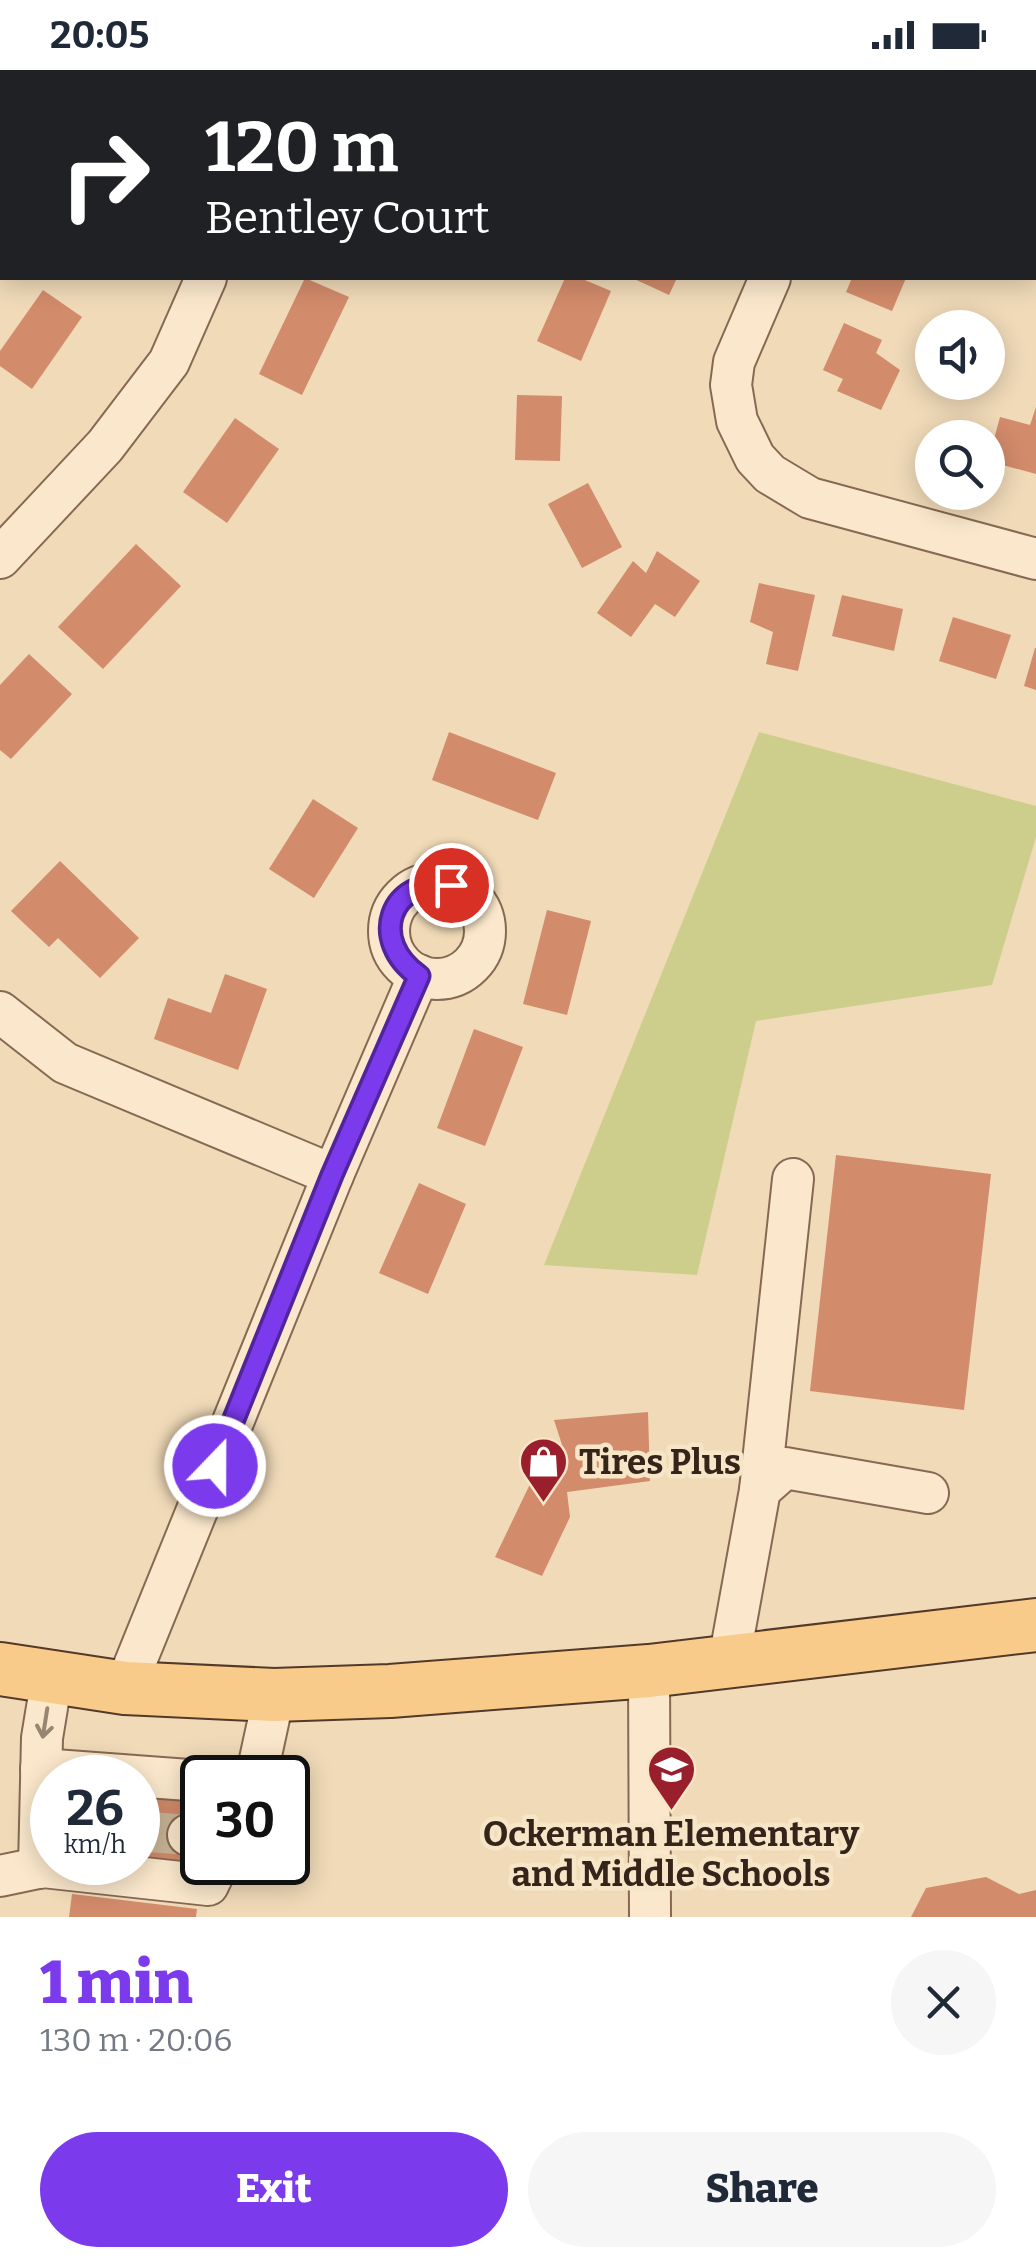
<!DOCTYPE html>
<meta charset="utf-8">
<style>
body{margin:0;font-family:Bitter,serif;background:#f6f6f7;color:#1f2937;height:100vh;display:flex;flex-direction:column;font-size:38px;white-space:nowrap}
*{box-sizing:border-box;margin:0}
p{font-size:32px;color:#747a83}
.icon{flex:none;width:55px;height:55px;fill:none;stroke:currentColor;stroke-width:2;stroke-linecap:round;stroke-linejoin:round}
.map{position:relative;height:1847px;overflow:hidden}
.details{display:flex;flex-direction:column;background:#fff;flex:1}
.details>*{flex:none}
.banner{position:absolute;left:0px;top:0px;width:1038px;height:210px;box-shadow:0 5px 25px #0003;background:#202124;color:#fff;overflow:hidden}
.buttons{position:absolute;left:915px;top:240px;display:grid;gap:20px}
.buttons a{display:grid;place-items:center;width:90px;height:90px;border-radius:50%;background:#fff;box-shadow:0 5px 25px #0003;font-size:50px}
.speed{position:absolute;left:30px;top:1685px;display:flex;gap:20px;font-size:50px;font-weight:700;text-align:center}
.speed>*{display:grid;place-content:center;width:130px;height:130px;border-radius:50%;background:#fff;box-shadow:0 5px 25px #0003;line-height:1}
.speed small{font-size:25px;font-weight:400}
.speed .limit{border:5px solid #111;border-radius:15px;background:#fff;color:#111}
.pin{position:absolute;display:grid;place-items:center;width:85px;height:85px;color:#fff;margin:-42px;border:5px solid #fff;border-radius:50%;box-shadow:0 2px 10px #0007}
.me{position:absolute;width:110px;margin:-55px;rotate:22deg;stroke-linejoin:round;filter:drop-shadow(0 0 8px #0008)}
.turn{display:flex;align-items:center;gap:35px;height:210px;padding:0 40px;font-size:45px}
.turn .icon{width:130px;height:130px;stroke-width:2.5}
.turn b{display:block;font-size:70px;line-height:85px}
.round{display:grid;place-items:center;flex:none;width:105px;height:105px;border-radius:52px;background:#f6f6f7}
.overview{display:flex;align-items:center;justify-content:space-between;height:170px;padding:0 40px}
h1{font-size:60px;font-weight:800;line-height:75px;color:#7c3aed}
.cta{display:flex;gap:20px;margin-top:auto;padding:20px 40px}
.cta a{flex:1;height:115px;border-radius:60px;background:#7c3aed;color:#fff;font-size:40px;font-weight:800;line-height:115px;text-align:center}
.cta a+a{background:#f6f6f7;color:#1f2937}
.status{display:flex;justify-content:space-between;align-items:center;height:70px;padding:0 50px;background:#fff;direction:ltr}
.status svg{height:28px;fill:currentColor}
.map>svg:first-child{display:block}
.green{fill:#cdce8c}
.building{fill:#d28b6b}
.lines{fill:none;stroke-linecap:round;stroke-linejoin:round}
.minor-tunnel{stroke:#cbb698;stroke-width:40;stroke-dasharray:40 20;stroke-linecap:butt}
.minor-casing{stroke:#876953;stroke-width:44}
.major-casing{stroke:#543828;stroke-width:56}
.minor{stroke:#fbe8cc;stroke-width:40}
.major{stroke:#f8cb8b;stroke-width:52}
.oneway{stroke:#988672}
.route-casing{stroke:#51269a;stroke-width:25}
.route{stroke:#7c3aed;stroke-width:18}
.labels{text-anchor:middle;stroke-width:9;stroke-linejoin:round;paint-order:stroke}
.poi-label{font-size:35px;font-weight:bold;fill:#352419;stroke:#f7e5c8;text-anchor:start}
</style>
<div class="status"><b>20:05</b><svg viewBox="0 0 49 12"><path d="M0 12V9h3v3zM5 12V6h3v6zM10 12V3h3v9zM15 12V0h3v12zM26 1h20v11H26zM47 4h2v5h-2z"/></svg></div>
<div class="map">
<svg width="1036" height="1847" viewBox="0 0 1036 1847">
<rect width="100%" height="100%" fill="#f0dab8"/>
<polygon class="green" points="759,662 1036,736 1036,767 992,915 756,951 697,1205 544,1195"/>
<g class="building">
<polygon points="305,208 349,227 302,325 259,304"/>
<polygon points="565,208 580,208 611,221 581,291 537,271"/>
<polygon points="632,208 677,208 669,225"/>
<polygon points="852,208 906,208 892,241 846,222"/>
<polygon points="43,220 82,247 32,319 0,296 0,281"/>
<polygon points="844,253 882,270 876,283 900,300 881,340 837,321 843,309 823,300"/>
<polygon points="517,325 562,326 560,391 515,390"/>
<polygon points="1036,337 1036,404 988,391 1000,347 1030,355"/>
<polygon points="235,348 279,379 227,453 183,422"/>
<polygon points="588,413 622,477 582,498 548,434"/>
<polygon points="136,474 181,516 103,599 58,557"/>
<polygon points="657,481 700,511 675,547 655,534 631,567 597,543 633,491 646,503"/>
<polygon points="759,513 815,525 798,601 766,594 773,562 750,552"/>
<polygon points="842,525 903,539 894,581 832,566"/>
<polygon points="953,547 1011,565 996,609 939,591"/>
<polygon points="1035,578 1036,578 1036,620 1024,616"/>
<polygon points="29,584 72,624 11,689 0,680 0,615"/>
<polygon points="449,662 556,703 538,750 432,710"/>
<polygon points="313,729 358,758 314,828 269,799"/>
<polygon points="60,791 139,868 100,908 58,868 49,877 11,841"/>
<polygon points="547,840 591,851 567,945 523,934"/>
<polygon points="225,904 267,919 238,1000 154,969 168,928 211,943"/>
<polygon points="474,959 523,977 485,1076 437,1058"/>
<polygon points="836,1085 991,1104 964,1340 810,1321"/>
<polygon points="419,1113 466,1134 428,1224 379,1203"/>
<polygon points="648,1342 650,1411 567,1422 570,1447 542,1506 495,1487 543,1387 565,1384 554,1350"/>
<polygon points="138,1722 192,1729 185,1800 138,1794"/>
<polygon points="986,1807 1019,1824 1036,1820 1036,1847 911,1847 926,1818"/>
<polygon points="72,1824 197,1839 196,1847 69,1847"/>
</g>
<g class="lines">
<polyline class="minor-tunnel" points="138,1761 188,1765"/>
<defs>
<g id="minor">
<polyline points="299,2 300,0"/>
<polyline points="862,2 863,0"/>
<polyline points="770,208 734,292 731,315 737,351 755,388 770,404 810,428 1036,489"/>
<polyline points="0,488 105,376 169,292 206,208"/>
<circle cx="437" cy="861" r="48"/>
<polyline points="0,942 65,993 333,1105"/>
<polyline points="760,1420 793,1109"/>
<polyline points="729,1591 760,1420 785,1398 928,1423"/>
<polyline points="649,1601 650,1847"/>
<polyline points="125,1618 333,1105 419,905"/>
<polyline points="41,1699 202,1711"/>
<polyline points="256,1708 274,1625"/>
<polyline points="188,1765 202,1766"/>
<polyline points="39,1798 42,1668 52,1607"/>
<polyline points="0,1806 43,1797 208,1815 219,1792"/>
</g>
<polyline id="major" points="0,1599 125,1618 274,1625 390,1621 649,1601 1036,1555"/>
</defs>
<use href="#minor" class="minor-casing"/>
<use href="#major" class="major-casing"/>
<use href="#minor" class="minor"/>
<use href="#major" class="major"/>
</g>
<defs><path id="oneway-shaft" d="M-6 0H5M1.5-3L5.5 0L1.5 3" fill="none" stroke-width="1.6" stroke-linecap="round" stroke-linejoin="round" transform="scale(2.5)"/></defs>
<use class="oneway" href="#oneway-shaft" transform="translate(45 1653) rotate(99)"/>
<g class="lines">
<defs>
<path id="route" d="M215 1396 332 1105 419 906C368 871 389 807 451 815"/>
</defs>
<use href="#route" class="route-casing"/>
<use href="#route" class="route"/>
</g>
<defs>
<symbol id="shop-pin" viewBox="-11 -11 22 30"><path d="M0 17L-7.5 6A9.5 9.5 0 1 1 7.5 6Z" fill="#9a1f2c" stroke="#f7e5c8"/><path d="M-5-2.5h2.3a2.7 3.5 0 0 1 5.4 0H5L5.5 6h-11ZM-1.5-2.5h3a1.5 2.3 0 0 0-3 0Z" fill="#fff"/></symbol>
<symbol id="school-pin" viewBox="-11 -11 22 30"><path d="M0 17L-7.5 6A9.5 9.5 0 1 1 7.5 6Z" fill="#9a1f2c" stroke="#f7e5c8"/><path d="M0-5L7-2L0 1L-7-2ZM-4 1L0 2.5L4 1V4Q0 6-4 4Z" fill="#fff"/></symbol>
</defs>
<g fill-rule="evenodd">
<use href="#shop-pin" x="516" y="1364" width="55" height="75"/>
<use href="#school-pin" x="644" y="1672" width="55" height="75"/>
</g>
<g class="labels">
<g class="poi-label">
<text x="579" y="1404">Tires Plus</text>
<text x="671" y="1776" text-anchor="middle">Ockerman Elementary<tspan x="671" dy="40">and Middle Schools</tspan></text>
</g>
</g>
</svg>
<div class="buttons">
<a><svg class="icon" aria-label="sound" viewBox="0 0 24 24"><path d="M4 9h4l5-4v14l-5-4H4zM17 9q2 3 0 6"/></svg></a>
<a><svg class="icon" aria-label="search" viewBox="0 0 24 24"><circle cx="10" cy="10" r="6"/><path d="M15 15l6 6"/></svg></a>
</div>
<div class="speed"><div>26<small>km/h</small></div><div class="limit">30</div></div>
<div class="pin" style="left:451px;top:815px;background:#d93025"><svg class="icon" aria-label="arrive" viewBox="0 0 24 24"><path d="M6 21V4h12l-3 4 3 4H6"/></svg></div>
<svg class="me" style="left:215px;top:1396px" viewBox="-20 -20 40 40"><circle r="17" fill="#7c3aed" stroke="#fff" stroke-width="3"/><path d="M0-11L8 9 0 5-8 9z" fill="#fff"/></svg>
<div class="banner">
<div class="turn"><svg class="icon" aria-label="right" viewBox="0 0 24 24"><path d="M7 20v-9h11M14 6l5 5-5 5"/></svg><div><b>120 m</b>Bentley Court</div></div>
</div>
</div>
<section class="details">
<div class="overview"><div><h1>1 min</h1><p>130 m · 20:06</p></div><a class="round"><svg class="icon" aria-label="close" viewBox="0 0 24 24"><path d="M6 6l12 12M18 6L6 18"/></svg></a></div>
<div class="cta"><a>Exit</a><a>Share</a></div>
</section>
